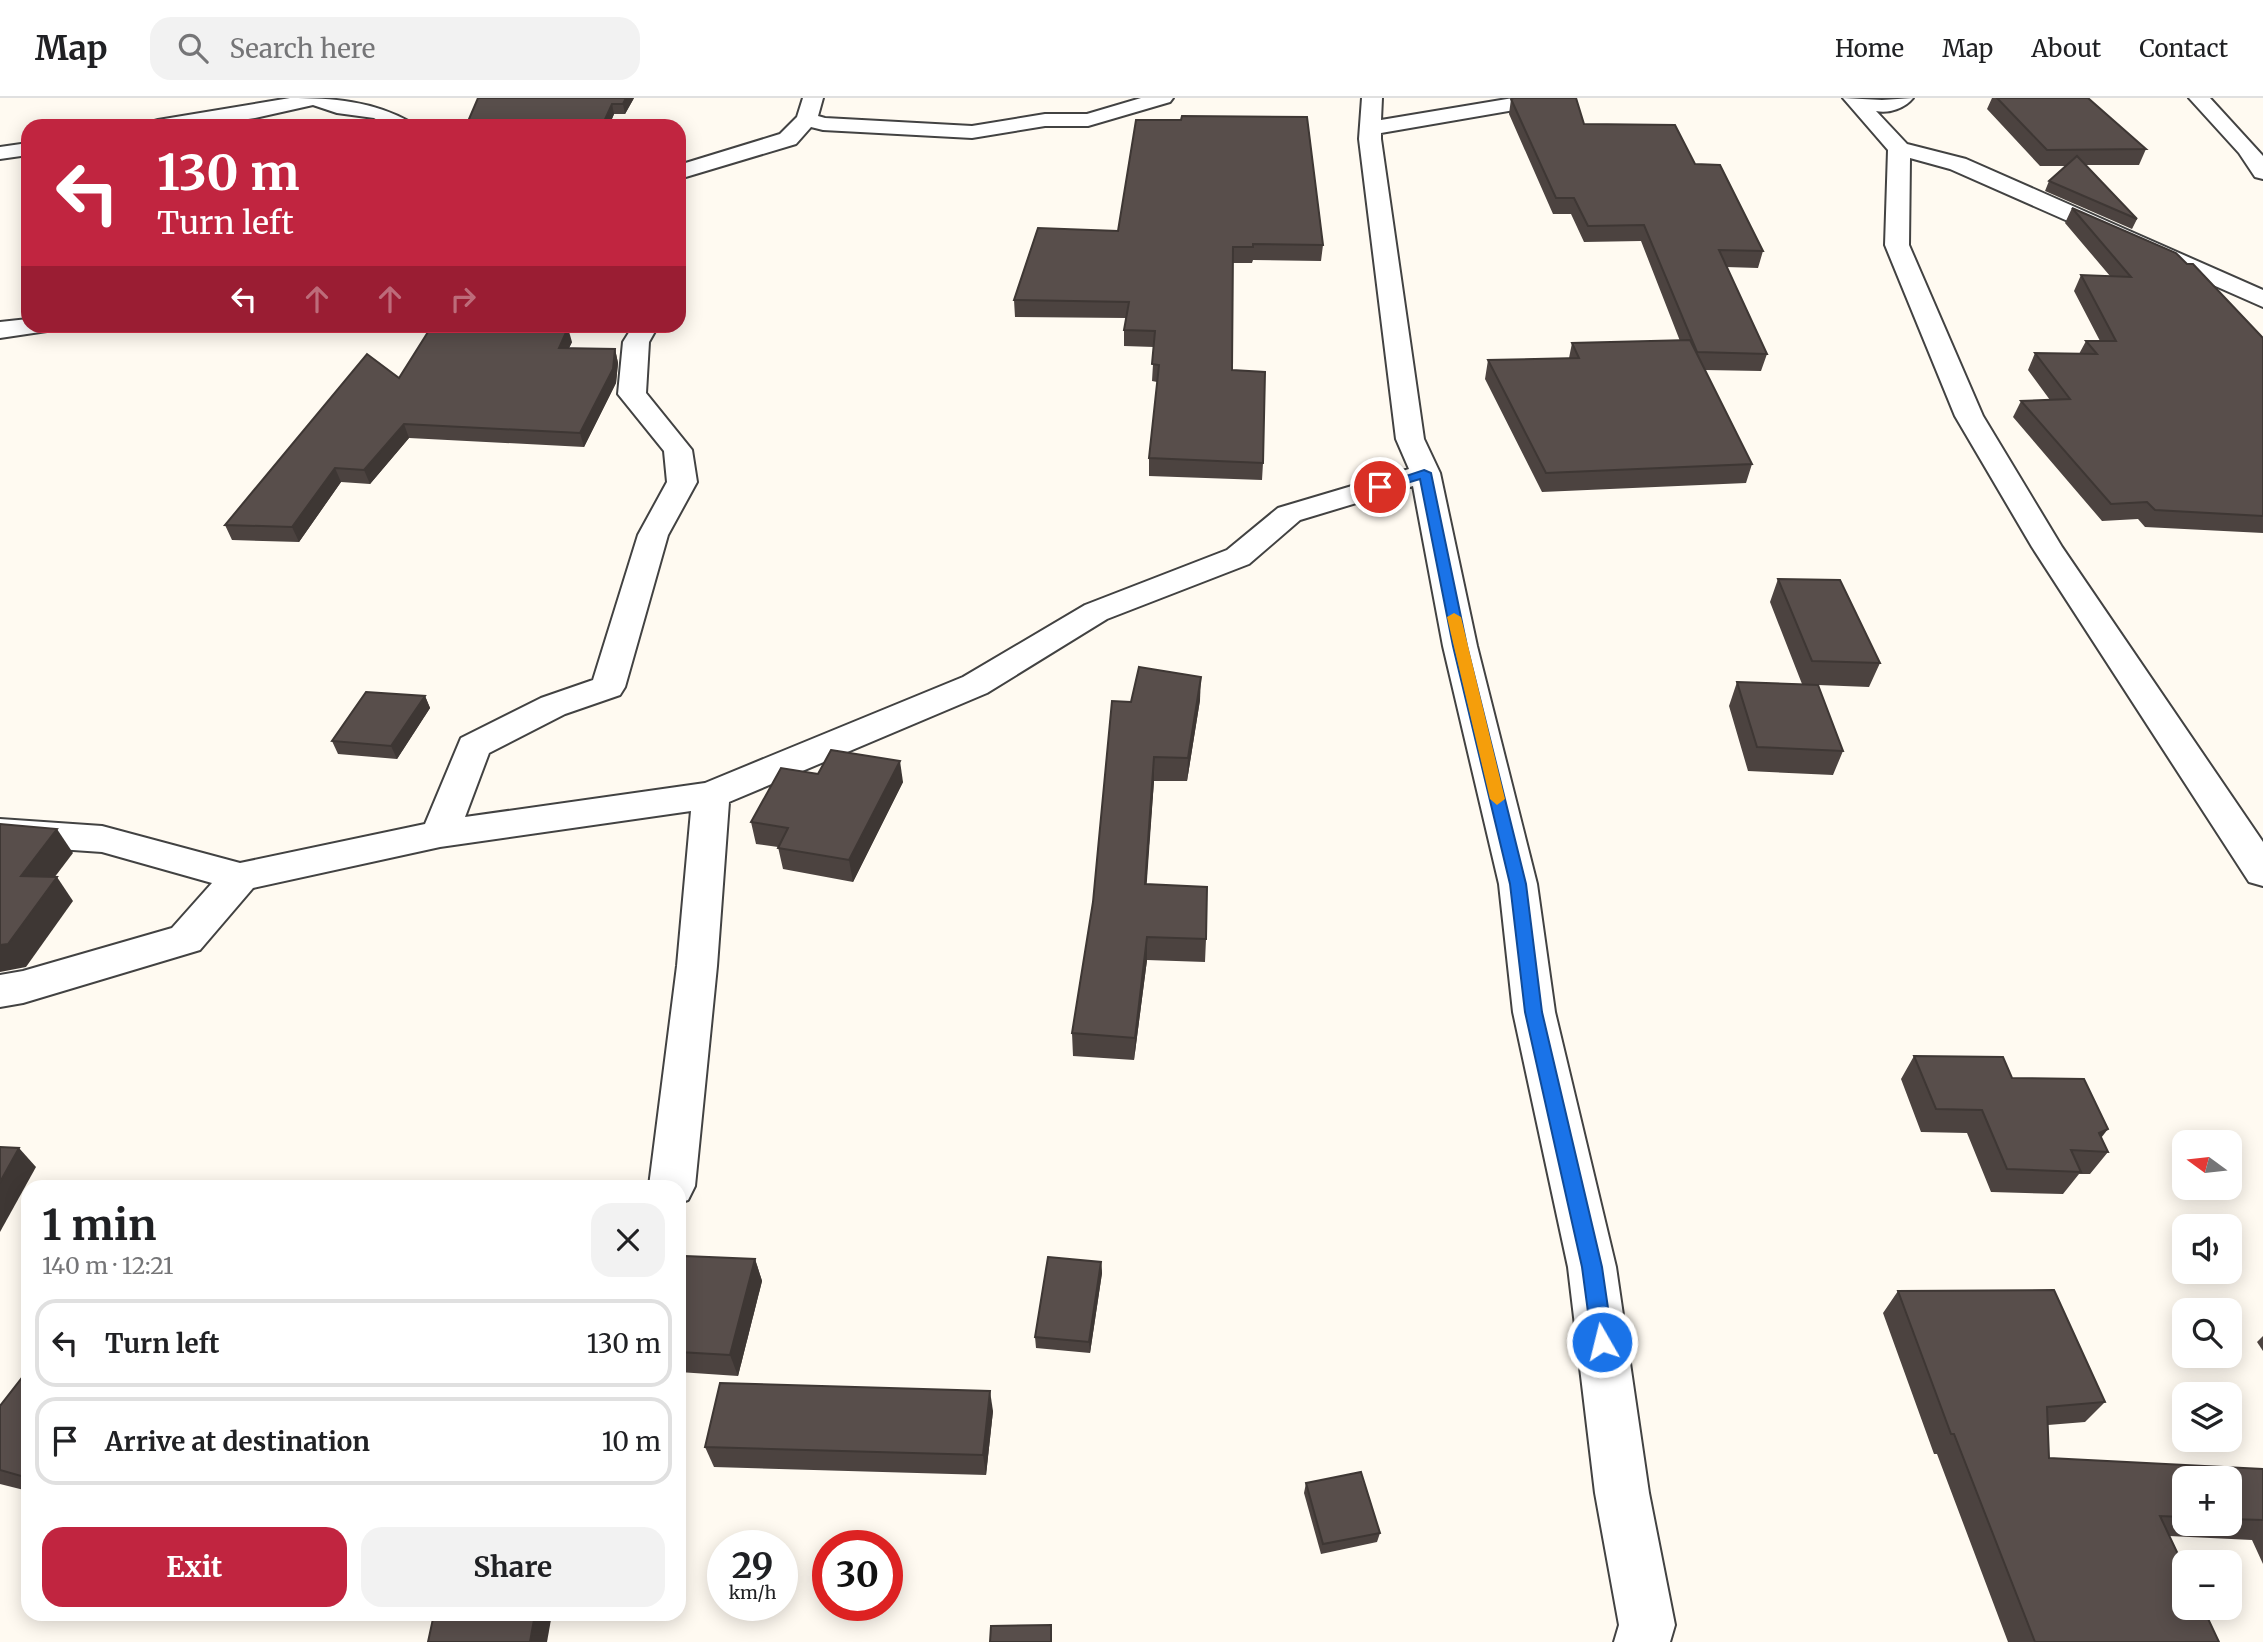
<!DOCTYPE html>
<meta charset="utf-8">
<style>
body{margin:0;font-family:Merriweather,serif;background:#f2f2f2;color:#202124;height:100vh;display:flex;flex-direction:column;font-size:26px;white-space:nowrap}
*{box-sizing:border-box;margin:0}
p{font-size:23px;color:#757577}
.icon{flex:none;width:38px;height:38px;fill:none;stroke:currentColor;stroke-width:2;stroke-linecap:round;stroke-linejoin:round}
.map{position:relative;flex:1;overflow:hidden}
.sheet{position:absolute;left:21px;top:1082px;width:665px;height:441px;display:flex;flex-direction:column;background:#fff;border-radius:21px;box-shadow:0 4px 18px #0003}
.sheet>*{flex:none}
.hud{position:absolute;left:21px;top:21px;width:665px;height:214px;border-radius:21px;box-shadow:0 4px 18px #0003;background:#c12540;color:#fff;overflow:hidden}
.needle{width:46px;rotate:285deg}
.fabs{position:absolute;left:2172px;top:1032px;display:grid;gap:14px}
.fabs a{display:grid;place-items:center;width:70px;height:70px;border-radius:14px;background:#fff;box-shadow:0 4px 18px #0003;font-size:35px}
.speed{position:absolute;left:707px;top:1432px;display:flex;gap:14px;font-size:35px;font-weight:700;text-align:center}
.speed>*{display:grid;place-content:center;width:91px;height:91px;border-radius:50%;background:#fff;box-shadow:0 4px 18px #0003;line-height:1}
.speed small{font-size:18px;font-weight:400}
.speed .limit{border:10px solid #d22;background:#fff;color:#111}
.pin{position:absolute;display:grid;place-items:center;width:60px;height:60px;color:#fff;margin:-30px;border:4px solid #fff;border-radius:50%;box-shadow:0 2px 7px #0007}
.me{position:absolute;width:77px;margin:-38px;rotate:352deg;stroke-linejoin:round;filter:drop-shadow(0 0 5px #0008)}
.turn{display:flex;align-items:center;gap:24px;height:147px;padding:0 21px;font-size:32px}
.turn .icon{width:91px;height:91px;stroke-width:2.5}
.turn b{display:block;font-size:49px;line-height:60px}
.lanes{display:flex;align-items:center;height:66px;padding:0 21px;background:#0003;justify-content:center;gap:35px;direction:ltr}
.lanes .off{opacity:.35}
.round{display:grid;place-items:center;flex:none;width:74px;height:74px;border-radius:21px;background:#f2f2f2}
.summary{display:flex;align-items:center;justify-content:space-between;height:119px;padding:0 21px}
h1{font-size:42px;font-weight:700;line-height:52px}
.primary-button{display:flex;gap:14px;margin-top:auto;padding:14px 21px}
.primary-button a{flex:1;height:80px;border-radius:21px;background:#c12540;color:#fff;font-size:28px;font-weight:700;line-height:80px;text-align:center}
.primary-button a+a{background:#f2f2f2;color:#202124}
ul{padding:0;list-style:none}
li{display:flex;align-items:center;gap:21px;height:88px;margin:0 14px 10px;padding:0 7px;border:4px solid #e0e0e0;border-radius:21px}
li div{flex:1}
li b{display:block;font-size:26px}
li em{font-style:normal}
header{display:flex;align-items:center;gap:42px;box-sizing:border-box;height:98px;padding:0 35px;background:#fff;border-bottom:2px solid #e0e0e0}
header strong{font-size:33px}
nav{display:flex;gap:38px;margin-inline-start:auto;font-size:24px}
.search{width:490px;height:63px;background:#f2f2f2;display:flex;align-items:center;gap:18px;box-sizing:border-box;padding:0 24px;border-radius:21px;color:#757577;font-size:26px}
.map>svg:first-child{display:block}
.lines{fill:none;stroke-linecap:round;stroke-linejoin:round}
.minor-casing{stroke:#424242;stroke-width:4}
.minor{fill:#fff;fill-rule:evenodd}
.wall{fill:#4c4340;fill-rule:evenodd}
.shaded-wall{fill:#3e3734}
.building{fill:#584e4b;stroke:#3e3734;stroke-width:2}
.route{fill:#1a73e8;stroke:#114b97;stroke-width:2}
.slow{fill:#f59e0b}
</style>
<header>
<strong>Map</strong>
<div class="search"><svg class="icon" aria-label="search" viewBox="0 0 24 24"><circle cx="10" cy="10" r="6"/><path d="M15 15l6 6"/></svg>Search here</div>
<nav><a>Home</a><a>Map</a><a>About</a><a>Contact</a></nav>
</header>
<div class="map">
<svg width="2263" height="1544" viewBox="0 0 2263 1544">
<rect width="100%" height="100%" fill="#fffaf1"/>
<g class="lines">
<defs>
<g id="minor">
<path d="M290 0C333 0 373 3 410 24L413 28H387L374 20 337 15 313 7 255 20 201 28H148L151 24 158 22Z"/>
<polygon points="803,0 823,0 818,18 825,20 972,28 1045,16 1087,16 1141,0 1173,0 1170,4 1088,28 1045,28 972,40 823,32 811,29 796,46 679,81 679,67 780,36 797,19"/>
<polygon points="1362,0 1382,0 1381,22 1513,0 1559,0 1556,4 1549,6 1381,35 1381,41 1424,341 1440,375 1477,548 1537,786 1555,914 1616,1169 1649,1395 1675,1527 1670,1544 1614,1544 1619,1527 1595,1395 1568,1169 1513,914 1499,786 1443,548 1413,388 1300,422 1249,466 1107,521 987,595 729,704 717,868 695,1088 688,1102 679,1105 679,1088 649,1088 677,868 691,713 440,749 253,790 200,852 23,905 0,909 0,877 23,873 172,830 212,785 102,754 0,747 0,721 102,728 240,765 425,726 461,640 541,600 593,582 638,437 667,384 664,353 618,296 623,244 633,228 658,228 649,244 646,295 692,352 697,384 668,437 625,589 620,597 565,616 489,655 465,719 705,685 963,579 1085,507 1227,452 1278,410 1409,371 1396,341 1359,41"/>
<path d="M1843 0 1882 2 1913 0C1905 10 1889 16 1876 13L1907 46 1966 61 2263 192V209L1950 71 1910 60 1909 147 1983 318 2062 449 2263 744V788L2249 784 2032 449 1955 318 1885 147 1888 52Z"/>
<polygon points="2189,0 2210,0 2263,58 2263,81 2255,79 2239,55"/>
<polygon points="28,45 28,57 0,61 0,49"/>
<polygon points="28,221 28,228 51,228 47,233 0,240 0,224"/>
</g>
</defs>
<use href="#minor" class="minor-casing"/>
<use href="#minor" class="minor"/>
</g>
<g class="wall">
<polygon points="634,0 625,16 614,16 609,28 466,28"/>
<polygon points="1992,0 2088,0 2146,51 2139,67 2086,67 2137,121 2132,131 2045,93 2049,83 2066,68 2040,68 1987,11"/>
<polygon points="1511,1 1695,66 1763,153 1758,170 1726,169 1767,256 1761,273 1705,272 1752,366 1746,385 1542,394 1485,281 1488,262 1569,260 1572,245 1680,243 1641,143 1584,144 1571,116 1553,116 1509,16"/>
<polygon points="2072,110 2263,240 2263,435 2145,429 2138,421 2102,423 2013,319 2021,303 2050,302 2028,272 2035,255 2079,256 2086,243 2100,243 2074,193 2081,177 2110,178 2065,125"/>
<polygon points="1038,130 1323,147 1321,163 1253,162 1252,165 1233,165 1232,272 1263,365 1262,382 1149,378 1149,360 1157,284 1152,283 1154,249 1124,248 1124,232 1126,220 1015,219 1014,202"/>
<polygon points="572,244 569,250 615,251 618,265 616,285 584,349 409,340 370,386 341,384 299,444 232,442 225,427 399,280"/>
<polygon points="1778,481 1880,565 1869,589 1818,587 1843,653 1833,677 1748,673 1729,608 1737,584 1802,586 1770,504"/>
<polygon points="425,598 430,610 397,661 338,656 332,643"/>
<polygon points="1200,602 1187,683 1154,683 1146,786 1206,841 1205,864 1147,862 1134,962 1073,958 1072,935 1131,604"/>
<polygon points="818,676 903,684 853,784 783,771 778,749 756,746 751,724"/>
<polygon points="1914,958 2012,980 2101,1039 2108,1054 2090,1076 2079,1076 2063,1096 1991,1094 1967,1035 1921,1034 1901,981"/>
<polygon points="755,1161 762,1183 738,1278 679,1274 679,1179"/>
<polygon points="1101,1164 1102,1175 1090,1255 1036,1250 1035,1239"/>
<path d="M1898 1193 2105 1304 2085 1324 2048 1327 2049 1360 2263 1371V1466L2252 1442 2169 1438 2219 1544H2008L1937 1356H1934L1883 1215ZM2184 1381H2230V1426H2184Z"/>
<polygon points="2263,1238 2263,1253 2257,1244"/>
<polygon points="28,1272 28,1393 0,1386 0,1308"/>
<polygon points="993,1313 986,1377 714,1369 705,1349"/>
<polygon points="1306,1385 1380,1435 1377,1444 1321,1456 1304,1395"/>
</g>
<g class="shaded-wall">
<polygon points="626,0 634,0 625,16 623,6"/>
<polygon points="612,6 614,16 609,28 602,28"/>
<polygon points="568,230 572,244 562,264 559,250"/>
<polygon points="615,251 618,265 616,285 584,349 580,335"/>
<polygon points="404,326 409,340 370,386 364,372"/>
<polygon points="335,370 341,384 299,444 292,429"/>
<polygon points="1201,579 1200,602 1187,683 1188,660"/>
<polygon points="425,598 430,610 397,661 391,648"/>
<polygon points="1154,659 1154,683 1145,810 1145,786"/>
<polygon points="900,663 903,684 853,784 849,762"/>
<polygon points="57,731 73,755 38,801 21,778"/>
<polygon points="57,779 73,803 26,869 0,874 0,847"/>
<polygon points="1147,839 1147,862 1134,962 1135,940"/>
<polygon points="2108,1031 2091,1053 2099,1035"/>
<polygon points="19,1050 36,1069 0,1134 0,1084"/>
<polygon points="755,1161 762,1183 738,1278 730,1257"/>
<polygon points="1101,1164 1102,1175 1090,1255 1089,1244"/>
<polygon points="990,1293 993,1313 986,1377 983,1357"/>
<polygon points="535,1516 552,1516 547,1544 530,1544"/>
</g>
<g class="building">
<polygon points="478,0 626,0 623,6 612,6 602,28 466,28"/>
<polygon points="1514,0 1576,0 1584,26 1675,27 1695,66 1720,67 1763,153 1719,152 1767,256 1697,254 1644,127 1588,128 1574,100 1556,100 1511,1"/>
<polygon points="1997,0 2088,0 2146,51 2047,52"/>
<polygon points="1182,18 1307,19 1323,147 1253,146 1253,149 1233,149 1232,272 1265,274 1263,365 1149,360 1159,267 1152,266 1155,233 1124,232 1129,204 1014,202 1038,130 1118,133 1136,22 1181,22"/>
<polygon points="2077,58 2137,121 2049,83"/>
<polygon points="2072,110 2176,155 2187,166 2193,166 2263,240 2263,418 2155,412 2147,404 2111,406 2021,303 2070,301 2035,255 2097,256 2086,243 2116,243 2081,177 2131,179"/>
<polygon points="568,230 559,250 615,251 613,271 580,335 404,326 364,372 335,370 292,429 225,427 367,256 399,280 428,234"/>
<polygon points="1690,242 1752,366 1546,375 1488,262 1579,260 1572,245"/>
<polygon points="1778,481 1840,482 1880,565 1812,563"/>
<polygon points="1139,569 1201,579 1188,660 1154,659 1145,786 1207,789 1206,841 1147,839 1135,940 1072,935 1093,804 1112,603 1131,604"/>
<polygon points="1737,584 1818,587 1843,653 1757,649"/>
<polygon points="366,594 425,598 391,648 332,643"/>
<polygon points="831,652 900,663 849,762 778,750 788,730 751,724 781,670 818,676"/>
<polygon points="0,726 57,731 21,778 57,779 8,846 0,847"/>
<polygon points="1914,958 2003,959 2012,980 2084,981 2108,1031 2099,1035 2108,1054 2071,1052 2081,1074 2007,1071 1982,1012 1936,1011"/>
<polygon points="0,1049 19,1050 0,1084"/>
<polygon points="685,1158 755,1161 730,1257 679,1254 679,1179"/>
<polygon points="1048,1159 1101,1164 1089,1244 1035,1239"/>
<polygon points="2054,1192 2105,1304 2047,1309 2049,1360 2263,1371 2263,1422 2230,1421 2230,1381 2184,1381 2184,1419 2160,1418 2184,1469 2184,1510 2203,1510 2219,1544 2035,1544 1954,1336 1951,1336 1898,1193"/>
<polygon points="28,1272 28,1380 0,1372 0,1308"/>
<polygon points="720,1285 990,1293 983,1357 705,1349"/>
<polygon points="1361,1374 1380,1435 1323,1446 1306,1385"/>
<polygon points="434,1516 535,1516 530,1544 428,1544"/>
<polygon points="1051,1527 1051,1544 990,1544 991,1528"/>
</g>
<polygon class="route" points="1424,372 1431,375 1467,548 1526,786 1542,914 1602,1169 1613,1244 1610,1251 1602,1254 1595,1251 1592,1244 1582,1169 1525,914 1510,786 1453,548 1420,381 1380,393 1373,389"/>
<polygon class="slow" points="1454,515 1461,519 1505,701 1497,707 1490,701 1447,519"/>
</svg>
<div class="fabs">
<a><svg class="needle" viewBox="-14 -14 28 28"><path d="M0-13l5 13h-10z" fill="#e53935"/><path d="M0 13l5-13h-10z" fill="#757577"/></svg></a>
<a><svg class="icon" aria-label="sound" viewBox="0 0 24 24"><path d="M4 9h4l5-4v14l-5-4H4zM17 9q2 3 0 6"/></svg></a>
<a><svg class="icon" aria-label="search" viewBox="0 0 24 24"><circle cx="10" cy="10" r="6"/><path d="M15 15l6 6"/></svg></a>
<a><svg class="icon" aria-label="layers" viewBox="0 0 24 24"><path d="M12 4l9 5-9 5-9-5zM3 14l9 5 9-5"/></svg></a>
<a>+</a>
<a>−</a>
</div>
<div class="speed"><div>29<small>km/h</small></div><div class="limit">30</div></div>
<div class="pin" style="left:1380px;top:389px;background:#d93025"><svg class="icon" aria-label="arrive" viewBox="0 0 24 24"><path d="M6 21V4h12l-3 4 3 4H6"/></svg></div>
<svg class="me" style="left:1602px;top:1244px" viewBox="-20 -20 40 40"><circle r="17" fill="#1a73e8" stroke="#fff" stroke-width="3"/><path d="M0-11L8 9 0 5-8 9z" fill="#fff"/></svg>
<div class="hud">
<div class="turn"><svg class="icon" aria-label="left" viewBox="0 0 24 24"><path d="M17 20v-9H6M10 6l-5 5 5 5"/></svg><div><b>130 m</b>Turn left</div></div>
<div class="lanes"><svg class="icon" aria-label="left" viewBox="0 0 24 24"><path d="M17 20v-9H6M10 6l-5 5 5 5"/></svg><svg class="icon off" aria-label="ahead" viewBox="0 0 24 24"><path d="M12 20V5M6 11l6-6 6 6"/></svg><svg class="icon off" aria-label="ahead" viewBox="0 0 24 24"><path d="M12 20V5M6 11l6-6 6 6"/></svg><svg class="icon off" aria-label="right" viewBox="0 0 24 24"><path d="M7 20v-9h11M14 6l5 5-5 5"/></svg></div>
</div>
<section class="sheet">
<div class="summary"><div><h1>1 min</h1><p>140 m · 12:21</p></div><a class="round"><svg class="icon" aria-label="close" viewBox="0 0 24 24"><path d="M6 6l12 12M18 6L6 18"/></svg></a></div>
<ul>
<li><svg class="icon" aria-label="left" viewBox="0 0 24 24"><path d="M17 20v-9H6M10 6l-5 5 5 5"/></svg><div><b>Turn left</b></div><em>130 m</em></li>
<li><svg class="icon" aria-label="arrive" viewBox="0 0 24 24"><path d="M6 21V4h12l-3 4 3 4H6"/></svg><div><b>Arrive at destination</b></div><em>10 m</em></li>
</ul>
<div class="primary-button"><a>Exit</a><a>Share</a></div>
</section>
</div>
